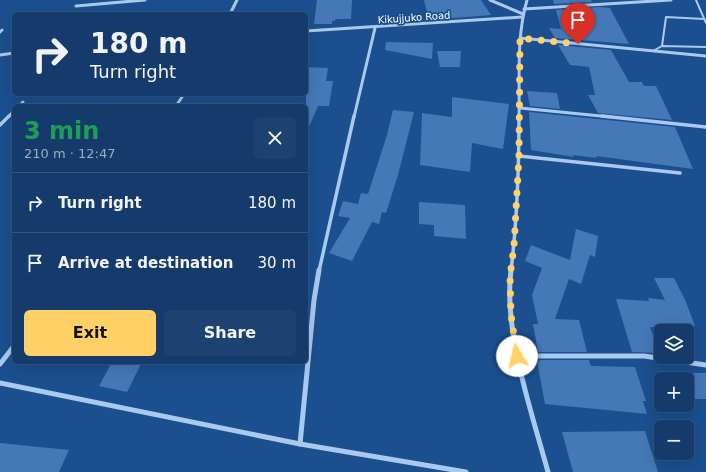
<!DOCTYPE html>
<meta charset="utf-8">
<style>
body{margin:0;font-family:"DejaVu Sans",sans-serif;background:#1d4271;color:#f1f3f6;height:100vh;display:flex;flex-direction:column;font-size:15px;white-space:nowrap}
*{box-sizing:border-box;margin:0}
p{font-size:13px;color:#9dadc1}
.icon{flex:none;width:22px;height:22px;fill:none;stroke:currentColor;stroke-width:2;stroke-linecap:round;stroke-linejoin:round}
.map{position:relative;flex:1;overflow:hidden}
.sheet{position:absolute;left:12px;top:104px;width:296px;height:260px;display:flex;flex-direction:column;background:#143b6b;border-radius:6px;box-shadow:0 4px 16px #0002,0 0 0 1px #33557e}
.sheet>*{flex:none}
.guide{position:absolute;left:12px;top:12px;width:296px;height:84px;border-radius:6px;box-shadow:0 4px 16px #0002,0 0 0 1px #33557e;background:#143b6b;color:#f1f3f6;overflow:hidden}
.fabs{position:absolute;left:654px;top:324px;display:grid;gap:8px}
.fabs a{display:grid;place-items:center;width:40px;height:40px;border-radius:6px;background:#143b6b;box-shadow:0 4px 16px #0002,0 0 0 1px #33557e;font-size:20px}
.pin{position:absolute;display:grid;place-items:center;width:34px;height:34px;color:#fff;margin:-41px -17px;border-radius:50% 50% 50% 0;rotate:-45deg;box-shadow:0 0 4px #0007}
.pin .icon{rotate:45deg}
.me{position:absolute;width:44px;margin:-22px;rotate:351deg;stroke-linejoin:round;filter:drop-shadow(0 0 3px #0008)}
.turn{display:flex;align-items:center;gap:14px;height:84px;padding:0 12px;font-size:18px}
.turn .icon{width:52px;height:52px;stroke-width:2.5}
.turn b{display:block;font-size:28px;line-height:34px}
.round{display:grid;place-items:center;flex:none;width:42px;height:42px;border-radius:6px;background:#1d4271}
.overview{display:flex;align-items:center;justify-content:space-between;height:68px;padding:0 12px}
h1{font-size:24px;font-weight:600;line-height:30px;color:#1e9e55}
.action{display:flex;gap:8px;margin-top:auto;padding:8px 12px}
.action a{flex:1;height:46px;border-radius:6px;background:#ffd166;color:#111;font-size:16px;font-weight:600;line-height:46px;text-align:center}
.action a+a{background:#1d4271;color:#f1f3f6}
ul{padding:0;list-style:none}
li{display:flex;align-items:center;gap:12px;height:60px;padding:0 12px;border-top:1px solid #33557e}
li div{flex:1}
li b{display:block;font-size:15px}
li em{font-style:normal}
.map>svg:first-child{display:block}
.building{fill:#4478b7}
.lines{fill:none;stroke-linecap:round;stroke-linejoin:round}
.service{stroke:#a9c9ee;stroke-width:2}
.minor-far2{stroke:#a9c9ee;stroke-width:3}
.minor-far1{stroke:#a9c9ee;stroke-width:3.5}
.minor{stroke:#a9c9ee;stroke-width:5}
.route{stroke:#ffd166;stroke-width:7;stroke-dasharray:0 12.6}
.labels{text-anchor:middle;stroke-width:3.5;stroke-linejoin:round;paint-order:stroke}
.far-street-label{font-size:10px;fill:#fff;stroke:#1b4f8f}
</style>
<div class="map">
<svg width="706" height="472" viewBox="0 0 706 472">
<rect width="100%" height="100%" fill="#1b4f8f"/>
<g class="building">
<polygon points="317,0 352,0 351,19 335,19 335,21 332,21 332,24 314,24"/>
<polygon points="424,0 481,0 491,15 429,20"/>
<polygon points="553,0 591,0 592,2 554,4"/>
<polygon points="599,7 610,8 629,44 555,38 549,28 561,29 556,10"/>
<polygon points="386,42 433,43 432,59 385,50"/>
<polygon points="558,45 611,50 629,82 642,82 644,86 656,86 672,120 598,113 588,95 595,95 589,67 570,65"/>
<polygon points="437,51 461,51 460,67 440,67"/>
<polygon points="306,67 328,68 326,81 333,81 329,106 318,106 306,134"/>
<polygon points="527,91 557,93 560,109 530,106"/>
<polygon points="452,97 509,104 503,149 472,143 470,172 420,165 422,113 452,117"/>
<polygon points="393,110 414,112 398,175 386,213 382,212 379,224 372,222 352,261 329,253 350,218 338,216 343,201 358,204 361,193 368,194 387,135"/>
<polygon points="529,112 675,127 693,169 596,156 597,158 573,155 574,157 531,150"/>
<polygon points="419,202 465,205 466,239 434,236 434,225 419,224"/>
<polygon points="576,229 598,236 595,257 590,255 581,284 569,279 555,319 579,320 587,352 538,352 533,324 538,324 532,295 542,268 525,261 531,245 570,260"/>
<polygon points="654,278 674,278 686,302 695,326 671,324 673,328 650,327 659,353 632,352 616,299 649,301 648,298 665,300"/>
<polygon points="539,360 589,360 591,366 635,367 646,401 643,401 647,414 545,404 537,361 540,361"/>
<polygon points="112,362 142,362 127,392 99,386"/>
<rect x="687" y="373" width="19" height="26"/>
<polygon points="645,431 658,472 573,472 562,432"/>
<polygon points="0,443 69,450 59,472 0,472"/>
</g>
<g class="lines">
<g class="service">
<polyline points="696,0 706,23"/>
<polyline points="662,46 666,17 704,19"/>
<polyline points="653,51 662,46 706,47"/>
</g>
<g class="minor-far2">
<polyline points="490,0 523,14"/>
<polyline points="76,6 145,0"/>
<polyline points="524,9 671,0"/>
<polyline points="230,14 237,0"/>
<polyline points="306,31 522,17"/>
<polyline points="0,32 2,30"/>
<polyline points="520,38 706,56"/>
<polyline points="0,55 14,53"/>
<polyline points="19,106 23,102"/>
<polyline points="176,106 184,94"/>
<polyline points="520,108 611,117"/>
<polyline points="8,117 14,111"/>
<polyline points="354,117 375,28"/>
<path d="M519 117C520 78 516 38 527 0"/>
</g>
<g class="minor-far1">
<polyline points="602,116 706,127"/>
<polyline points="0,125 9,116"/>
<polyline points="519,156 680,173"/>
<polyline points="319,271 354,116"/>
<path d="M511 271C517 220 519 168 519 116"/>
</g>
<g class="minor">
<path d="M511 270C503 331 532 413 548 472"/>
<polyline points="517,356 644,356 706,365"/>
<polyline points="0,364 14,346"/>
<polyline points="0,383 300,444 466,472"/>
<polyline points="300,444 314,300 319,270"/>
</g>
</g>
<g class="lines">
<polyline class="route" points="517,356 511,315 510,276 514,246 519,156 520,38 578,44"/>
</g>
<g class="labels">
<g class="far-street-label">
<text transform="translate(414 17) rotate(-4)" y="4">Kikujjuko Road</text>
</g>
</g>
</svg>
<div class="fabs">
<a><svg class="icon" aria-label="layers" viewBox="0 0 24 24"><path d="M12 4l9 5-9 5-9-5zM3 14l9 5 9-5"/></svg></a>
<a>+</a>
<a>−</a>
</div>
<div class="pin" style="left:578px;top:44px;background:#d93025"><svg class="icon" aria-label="arrive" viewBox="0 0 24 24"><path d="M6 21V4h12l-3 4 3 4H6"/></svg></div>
<svg class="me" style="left:517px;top:356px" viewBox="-20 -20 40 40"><circle r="19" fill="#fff"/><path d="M0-13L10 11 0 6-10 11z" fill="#ffd166"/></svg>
<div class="guide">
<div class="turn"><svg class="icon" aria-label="right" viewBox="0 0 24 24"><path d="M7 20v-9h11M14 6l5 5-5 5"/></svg><div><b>180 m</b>Turn right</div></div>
</div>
<section class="sheet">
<div class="overview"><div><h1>3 min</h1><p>210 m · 12:47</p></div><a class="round"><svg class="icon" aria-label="close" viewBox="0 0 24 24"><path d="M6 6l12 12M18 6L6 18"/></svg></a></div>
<ul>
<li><svg class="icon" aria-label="right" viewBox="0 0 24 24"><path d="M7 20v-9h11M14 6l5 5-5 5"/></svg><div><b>Turn right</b></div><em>180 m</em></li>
<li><svg class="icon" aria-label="arrive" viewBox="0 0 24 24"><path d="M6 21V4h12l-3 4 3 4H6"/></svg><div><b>Arrive at destination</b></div><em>30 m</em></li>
</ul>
<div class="action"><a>Exit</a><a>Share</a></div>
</section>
</div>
